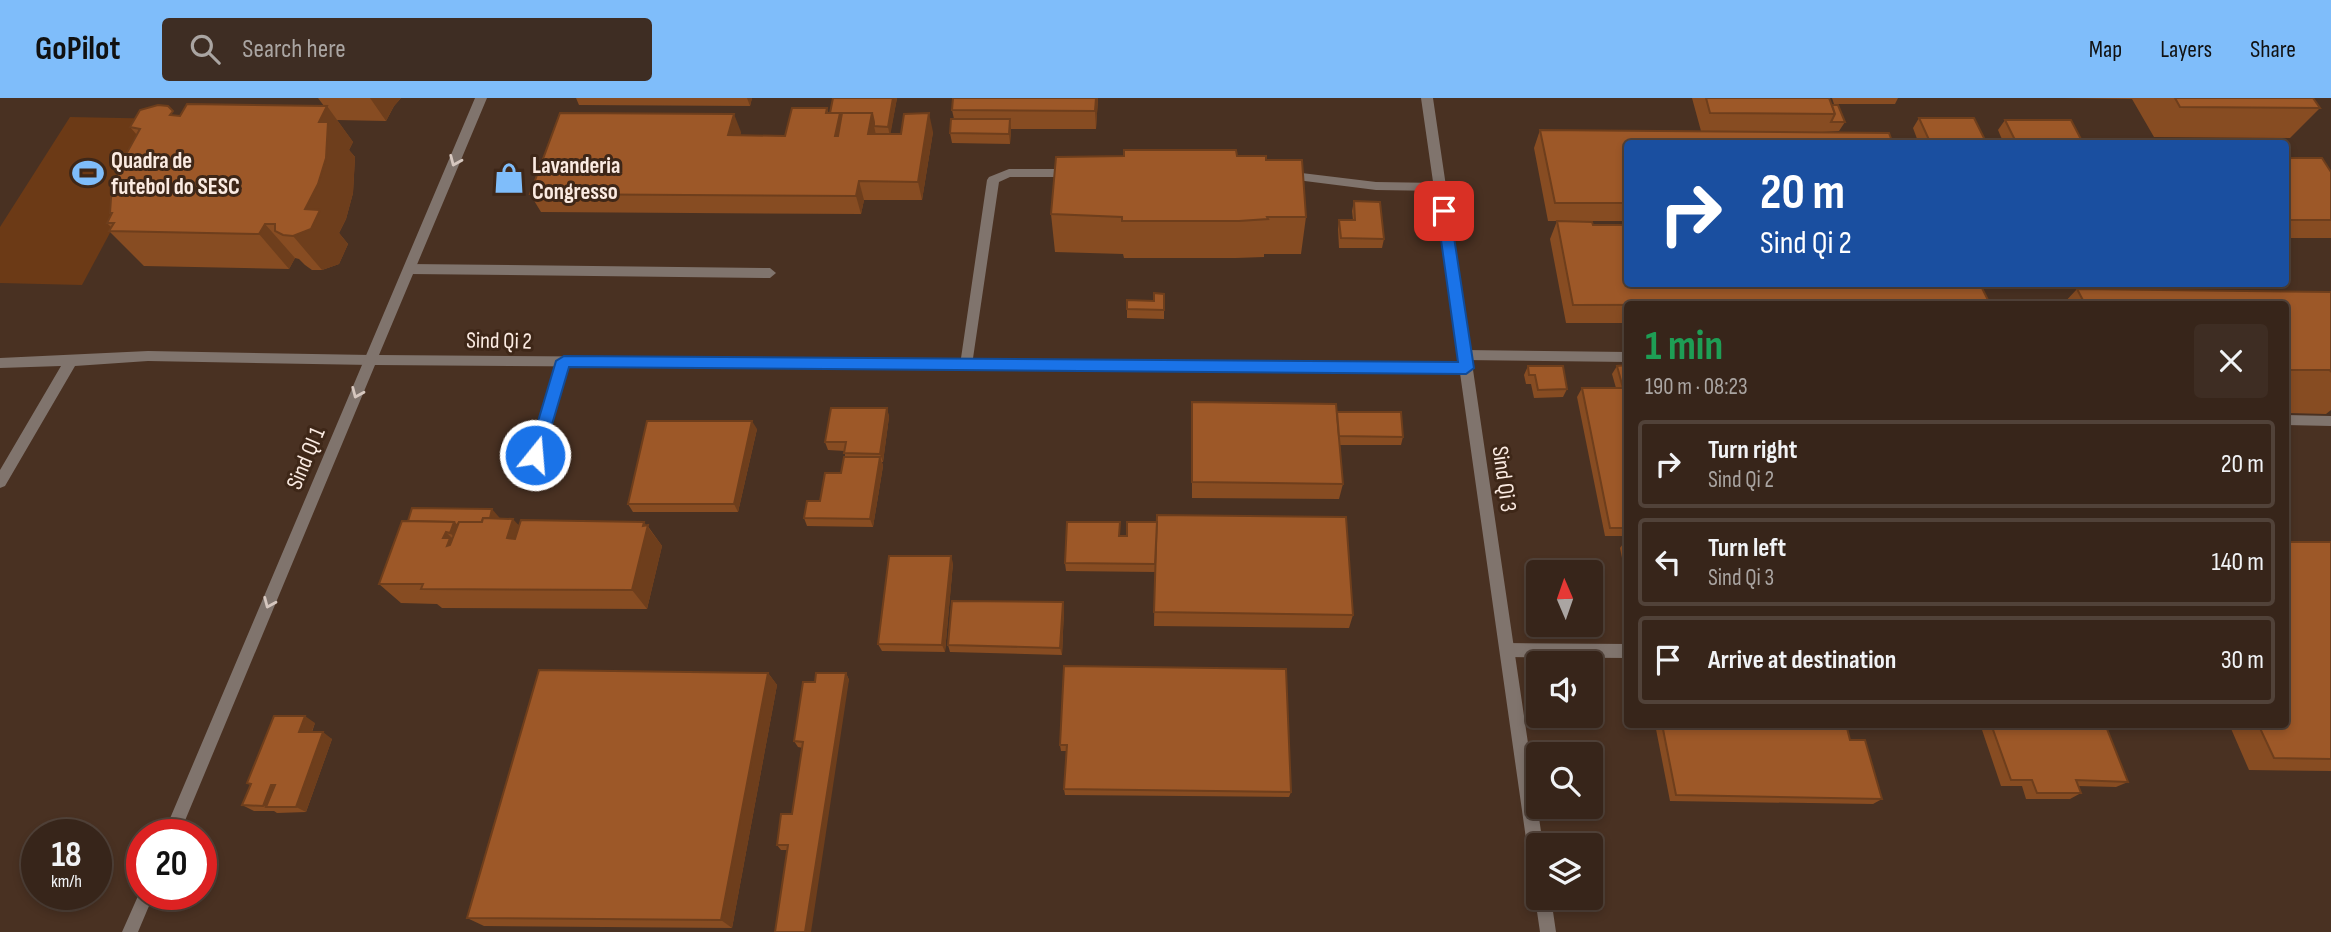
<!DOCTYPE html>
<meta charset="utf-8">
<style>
body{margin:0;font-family:"Sofia Sans Condensed",sans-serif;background:#3e2d23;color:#f1f3f6;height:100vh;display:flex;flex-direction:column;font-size:26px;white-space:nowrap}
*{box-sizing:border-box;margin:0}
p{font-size:23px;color:#aaa5a2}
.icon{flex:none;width:38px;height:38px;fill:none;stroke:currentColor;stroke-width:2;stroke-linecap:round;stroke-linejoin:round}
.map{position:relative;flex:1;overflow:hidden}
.panel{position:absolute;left:1624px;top:203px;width:665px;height:427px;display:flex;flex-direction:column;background:#37251a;border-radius:7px;box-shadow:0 4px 10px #0003,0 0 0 2px #514239}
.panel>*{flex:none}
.guide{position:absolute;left:1624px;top:42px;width:665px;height:147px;border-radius:7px;box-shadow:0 4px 10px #0003,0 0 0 2px #514239;background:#1a4fa0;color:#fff;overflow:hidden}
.needle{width:46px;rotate:358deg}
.controls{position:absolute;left:1526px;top:462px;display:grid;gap:14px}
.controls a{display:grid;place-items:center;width:77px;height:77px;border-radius:7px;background:#37251a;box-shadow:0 4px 10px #0003,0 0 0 2px #514239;font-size:35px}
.speed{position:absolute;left:21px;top:721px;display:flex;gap:14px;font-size:35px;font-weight:700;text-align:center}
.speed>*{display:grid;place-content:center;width:91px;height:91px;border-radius:50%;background:#37251a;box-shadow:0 4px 10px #0003,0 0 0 2px #514239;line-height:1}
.speed small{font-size:18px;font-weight:400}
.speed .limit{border:10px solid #d22;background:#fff;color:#111}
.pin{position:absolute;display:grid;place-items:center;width:60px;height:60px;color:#fff;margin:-30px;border-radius:14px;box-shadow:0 4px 10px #0006}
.me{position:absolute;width:77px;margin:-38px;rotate:17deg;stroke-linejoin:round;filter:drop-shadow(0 0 5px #0008)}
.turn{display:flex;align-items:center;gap:24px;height:147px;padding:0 21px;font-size:32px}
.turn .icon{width:91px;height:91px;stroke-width:2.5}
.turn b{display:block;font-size:49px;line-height:60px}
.round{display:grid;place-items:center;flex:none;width:74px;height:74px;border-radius:7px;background:#3e2d23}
.headline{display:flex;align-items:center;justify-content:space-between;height:119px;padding:0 21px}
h1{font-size:42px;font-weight:700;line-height:52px;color:#1e9e55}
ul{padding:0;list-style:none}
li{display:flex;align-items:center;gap:21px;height:88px;margin:0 14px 10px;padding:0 7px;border:4px solid #514239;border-radius:7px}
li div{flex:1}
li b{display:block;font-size:26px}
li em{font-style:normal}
header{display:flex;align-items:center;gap:42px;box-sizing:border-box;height:98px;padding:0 35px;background:#7fbdfa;color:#111}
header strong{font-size:33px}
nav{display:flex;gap:38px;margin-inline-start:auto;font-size:24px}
.search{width:490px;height:63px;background:#3e2d23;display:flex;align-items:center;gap:18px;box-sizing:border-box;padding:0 24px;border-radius:7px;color:#aaa5a2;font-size:26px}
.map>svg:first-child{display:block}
.green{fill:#6c3a16}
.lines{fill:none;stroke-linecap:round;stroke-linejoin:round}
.service{fill:#80746d;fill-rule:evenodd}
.minor{fill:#80746d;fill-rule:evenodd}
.wall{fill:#874c22}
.shaded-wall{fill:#6e3e1c}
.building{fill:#9d5828;stroke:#6e3e1c;stroke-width:2}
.oneway{stroke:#d6c7bf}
.route{fill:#1a73e8;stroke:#114b97;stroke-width:2}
.labels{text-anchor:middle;stroke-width:6;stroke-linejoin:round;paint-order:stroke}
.poi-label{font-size:23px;font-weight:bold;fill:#fbebe2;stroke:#3e2718;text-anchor:start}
.street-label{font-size:23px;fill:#fbebe2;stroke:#3e2718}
</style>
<header>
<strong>GoPilot</strong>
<div class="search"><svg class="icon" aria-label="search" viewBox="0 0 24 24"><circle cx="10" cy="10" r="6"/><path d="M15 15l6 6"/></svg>Search here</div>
<nav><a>Map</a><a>Layers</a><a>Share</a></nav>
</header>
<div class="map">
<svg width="2331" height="834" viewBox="0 0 2331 834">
<rect width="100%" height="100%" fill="#493122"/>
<polygon class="green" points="70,19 171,21 82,187 0,185 0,129"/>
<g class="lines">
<g class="service">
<polygon points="1009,71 1073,71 1079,75 1073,79 1010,79 999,84 972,267 966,272 960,267 987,82 989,79"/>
<polygon points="1285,73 1376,84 1440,85 1446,89 1440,93 1376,92 1281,80 1281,74"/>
<polygon points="409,166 770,170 776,175 770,180 409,176 403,171"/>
<polygon points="1464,252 1628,254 1628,264 1464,262 1458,257"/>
<polygon points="148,253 371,257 377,262 371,267 148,263 75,268 5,388 0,390 0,372 61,268 0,270 0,260"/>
<polygon points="564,258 570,263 542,357 540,361 530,361 528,357 558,263"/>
<polygon points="2286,317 2331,318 2331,328 2286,327"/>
<polygon points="1507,545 1628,546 1628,560 1507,559 1502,557 1500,552 1502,547"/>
</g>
<g class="minor">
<polygon points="475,0 487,0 379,257 1459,265 1421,0 1433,0 1543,747 1538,747 1538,777 1532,775 1530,769 1460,275 375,267 179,737 163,737"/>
<polygon points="142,789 142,796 154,796 138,834 122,834"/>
<polygon points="1538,794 1538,800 1551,800 1556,834 1540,834 1535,800"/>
</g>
</g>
<g class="wall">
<polygon points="318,0 401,0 394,8 386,23 337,22 353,44 349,52 355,59 353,95 346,121 339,135 348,146 339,166 322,172 312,172 305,167 299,161 295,160 289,171 144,168 109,133 111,129 107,125 111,117 110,115 137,37 130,29 177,18 324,8"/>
<polygon points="576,0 752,0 750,8 579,7"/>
<polygon points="897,0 890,36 933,34 922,102 864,102 861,116 541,114 530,96 741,34 740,37 785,38 827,10 828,15"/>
<polygon points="953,0 1098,0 1096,31 1011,31 1010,46 952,45 950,35 954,21 952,12"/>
<polygon points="1692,0 1829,0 1832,7 1845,24 1839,33 1628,46 1628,123 1548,123 1534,50 1540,32 1701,33"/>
<polygon points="1832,0 1898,0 1895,6 1834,6"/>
<polygon points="2061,0 2313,0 2320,10 2290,40 2154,39 2132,1"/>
<polygon points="1919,20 1986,44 1985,46 1919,46 1913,30"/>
<polygon points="2005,22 2083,45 2082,46 2004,46 1998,32"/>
<polygon points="1237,58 1266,62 1306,119 1301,156 1264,156 1264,159 1236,160 1124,160 1123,156 1055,154 1051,116"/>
<polygon points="2286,60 2331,74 2331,140 2286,140"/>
<polygon points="1354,103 1384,141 1382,150 1339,150 1338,131 1339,122 1353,122 1352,113"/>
<polygon points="1557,123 1593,127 1628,186 1996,186 1995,187 1981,186 1628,206 1628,225 1566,225 1550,141"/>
<polygon points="2077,191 2331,194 2331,312 2326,316 2289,315 2286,308 2286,206 2063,206"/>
<polygon points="1164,196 1164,221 1127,220 1127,211 1154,203"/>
<polygon points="1628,267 1628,438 1605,438 1577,299 1582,290 1616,290 1612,276 1617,268"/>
<polygon points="1528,268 1567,291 1563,299 1534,300 1531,286 1526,286 1524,277"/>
<polygon points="1192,304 1337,314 1403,339 1401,347 1340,347 1343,386 1339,401 1192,400"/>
<polygon points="887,310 889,319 883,364 882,364 883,368 873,429 807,428 804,420 820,403 841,375 845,359 845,353 828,352 825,344"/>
<polygon points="757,331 738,414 633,414 628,406"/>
<polygon points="500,421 519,427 647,427 662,448 647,511 442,510 437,506 401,505 379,486 402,423"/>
<polygon points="1120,432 1120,438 1353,517 1349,530 1154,528 1155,474 1066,473 1065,465"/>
<polygon points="1625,443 1628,443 1628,490 1620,450"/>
<polygon points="2331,444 2331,673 2249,672 2229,626 2286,626"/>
<polygon points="953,465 945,554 882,553 878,546"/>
<polygon points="1063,504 1064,511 1062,557 950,554 948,547"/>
<polygon points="1064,568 1291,694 1289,699 1065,697 1064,691 1067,653 1061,653 1060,647"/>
<polygon points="768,575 777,587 732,830 484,828 467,820"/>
<polygon points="846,575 849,582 787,752 781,752 777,747 792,716 803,650 798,649 794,643 815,584"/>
<polygon points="315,625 312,634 332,641 306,714 277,715 274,713 254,713 242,707 251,687 247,685"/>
<polygon points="1655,626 1846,626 1850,642 1882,701 1873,706 1670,703"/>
<polygon points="1980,626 2105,626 2128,684 2116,689 2078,688 2081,695 2070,701 2026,701 2022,688 2001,688"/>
</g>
<g class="shaded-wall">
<polygon points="370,0 401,0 394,8 386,23"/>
<polygon points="747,0 752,0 750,8"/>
<polygon points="893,0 897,0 890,39 888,29"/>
<polygon points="1096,0 1098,0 1096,31 1095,13"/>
<polygon points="327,8 353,44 349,52 355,59 353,95 346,121 339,135 348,146 339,166 322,172 293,138 319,24"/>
<polygon points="840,15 845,33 840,56 835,38"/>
<polygon points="872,15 876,28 874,28 876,37 868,36"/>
<polygon points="929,15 933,34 922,102 918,84"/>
<polygon points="734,16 741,34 736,56 728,37"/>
<polygon points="1010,21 1011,31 1010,46 1009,36"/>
<polygon points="859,83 864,102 861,116 856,98"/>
<polygon points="265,126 295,160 289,171 259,136"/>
<polygon points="887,310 889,319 883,364 880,356"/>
<polygon points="752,323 757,331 738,414 734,406"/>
<polygon points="880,359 883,368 873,429 870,421"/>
<polygon points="492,411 505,426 487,430"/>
<polygon points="513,421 531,441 507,440"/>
<polygon points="454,424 473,444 470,455 450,435"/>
<polygon points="644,424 662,448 647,511 632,492 643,428"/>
<polygon points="446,434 466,454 447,448 443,440"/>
<polygon points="951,458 953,465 945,554 942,547"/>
<polygon points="1063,504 1064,511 1062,557 1060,550"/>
<polygon points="768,575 777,587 732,830 721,822"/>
<polygon points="846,575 849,582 811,834 805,834"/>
<polygon points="305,618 315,625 309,640 299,634"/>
<polygon points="323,634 332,641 306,714 296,709"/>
<polygon points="271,687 282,693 266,709 263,708"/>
</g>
<g class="building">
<polygon points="833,0 893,0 888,29 874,28 874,24 872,15 842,15 841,20 840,15 830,15"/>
<polygon points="953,0 1096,0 1095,13 952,12"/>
<polygon points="1706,0 1829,0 1835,16 1710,15"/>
<polygon points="2175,0 2313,0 2320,10 2180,9"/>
<polygon points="187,6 327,8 319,24 328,24 326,60 318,86 305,111 320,112 311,131 293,138 283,137 275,133 275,126 265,126 259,136 109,133 114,125 107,125 112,115 110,115 111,100 119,69 140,31 130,29 140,12 158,7 168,8 173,13 170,17 180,18"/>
<polygon points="1832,7 1838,7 1845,24 1831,24 1835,16"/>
<polygon points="792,10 827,10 826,15 840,15 835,38 838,38 842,15 872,15 868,36 901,36 904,16 929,15 918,84 859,83 856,98 530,96 560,15 734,16 728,37 785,38"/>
<polygon points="1919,20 1974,20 1986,44 1930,44"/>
<polygon points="951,21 1010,21 1009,36 950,35"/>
<polygon points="2005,22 2071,22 2083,45 2075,45 2075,46 2012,46 2011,45 2016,44"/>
<polygon points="1540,32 1889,35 1893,46 1628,46 1628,105 1555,105"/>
<polygon points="1124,52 1236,52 1237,58 1266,58 1266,62 1302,62 1306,119 1267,119 1268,121 1239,123 1122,123 1122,119 1051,116 1056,59 1124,58"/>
<polygon points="2286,60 2322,60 2331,74 2331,122 2286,122"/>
<polygon points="1354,103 1380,104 1384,141 1341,140 1339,122 1355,122"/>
<polygon points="1557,123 1592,124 1593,127 1628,127 1628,186 1980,186 1990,206 1573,207"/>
<polygon points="2077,191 2331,194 2331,274 2330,272 2286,272 2286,206 2085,206"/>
<polygon points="1154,195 1164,196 1164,212 1127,211 1127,202 1154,203"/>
<polygon points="1628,267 1628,430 1610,430 1582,290 1623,290 1617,268"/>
<polygon points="1528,268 1563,268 1567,291 1538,292 1535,277 1529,277"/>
<polygon points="1192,304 1336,306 1343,386 1192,384"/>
<polygon points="831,310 887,310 880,356 844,355 846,344 825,344"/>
<polygon points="1337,314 1401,314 1403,339 1339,338"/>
<polygon points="647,323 752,323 734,406 628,406"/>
<polygon points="844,359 880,359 870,421 804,420 807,403 820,403 825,375 841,375"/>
<polygon points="412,410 492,411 490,420 483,420 482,424 459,424 457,428 454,424 408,423"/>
<polygon points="1157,417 1346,419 1353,517 1154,514"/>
<polygon points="483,420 513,421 507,440 515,441 521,422 644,424 643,428 648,427 632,492 421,491 423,486 379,486 402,423 454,424 450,435 446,434 443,440 450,440 447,448 450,447 459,424 482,424"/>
<polygon points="1067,424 1120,424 1119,438 1127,438 1127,424 1157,424 1155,466 1065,465"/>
<polygon points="1625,443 1628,443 1628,457"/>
<polygon points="2286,444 2331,444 2331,661 2274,660 2258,626 2286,626"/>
<polygon points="889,458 951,458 942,547 878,546"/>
<polygon points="952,503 1063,504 1060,550 948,547"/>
<polygon points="1064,568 1286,571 1291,694 1064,691 1067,647 1060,647"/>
<polygon points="539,572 768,575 721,822 467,820"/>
<polygon points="816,575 846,575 805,834 775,834 788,747 777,747 781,716 792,716 803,644 794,643 803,584 815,584"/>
<polygon points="274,618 305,618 299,634 323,634 296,709 266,709 275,687 271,687 263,708 242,707 251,686 247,685"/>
<polygon points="1662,626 1846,626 1850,642 1865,642 1882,701 1676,697"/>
<polygon points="1991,626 2105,626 2128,684 2076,682 2081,695 2037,695 2032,682 2011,682"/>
</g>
<defs><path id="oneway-chevron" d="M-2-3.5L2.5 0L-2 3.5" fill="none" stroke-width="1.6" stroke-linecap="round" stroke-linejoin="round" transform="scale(1.75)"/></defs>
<g class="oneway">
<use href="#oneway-chevron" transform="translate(455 63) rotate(113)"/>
<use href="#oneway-chevron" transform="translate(357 295) rotate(113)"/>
<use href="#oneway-chevron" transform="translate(269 505) rotate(113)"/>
</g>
<polygon class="route" points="1444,108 1450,113 1474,270 1466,276 569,269 543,357 535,364 528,357 556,263 564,258 1458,264 1437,113"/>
<defs>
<symbol id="stadium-bare" viewBox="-9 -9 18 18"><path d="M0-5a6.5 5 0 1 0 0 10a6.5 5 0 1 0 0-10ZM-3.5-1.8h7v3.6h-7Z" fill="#7fbdfa" stroke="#3e2718" stroke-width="2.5" paint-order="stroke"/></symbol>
<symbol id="shop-bare" viewBox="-9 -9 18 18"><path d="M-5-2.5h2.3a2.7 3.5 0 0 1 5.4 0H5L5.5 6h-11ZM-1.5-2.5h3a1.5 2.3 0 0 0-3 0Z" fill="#7fbdfa" stroke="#3e2718" stroke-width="2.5" paint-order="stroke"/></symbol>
</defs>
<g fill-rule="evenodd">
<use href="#stadium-bare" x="66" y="53" width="44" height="44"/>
<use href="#shop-bare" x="487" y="58" width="44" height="44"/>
</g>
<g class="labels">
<g class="poi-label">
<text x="111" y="70">Quadra de<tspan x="111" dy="26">futebol do SESC</tspan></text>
<text x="532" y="75">Lavanderia<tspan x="532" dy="26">Congresso</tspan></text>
</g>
<g class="street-label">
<text transform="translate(499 242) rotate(1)" y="8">Sind Qi 2</text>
<text transform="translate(305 360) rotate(-67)" y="8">Sind QI 1</text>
<text transform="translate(1505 381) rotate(82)" y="8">Sind Qi 3</text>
</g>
</g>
</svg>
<div class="controls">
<a><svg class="needle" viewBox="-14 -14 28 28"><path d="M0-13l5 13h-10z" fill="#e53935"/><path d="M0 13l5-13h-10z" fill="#aaa5a2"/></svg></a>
<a><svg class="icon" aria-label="sound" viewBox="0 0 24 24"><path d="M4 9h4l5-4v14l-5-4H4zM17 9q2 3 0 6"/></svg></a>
<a><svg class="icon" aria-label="search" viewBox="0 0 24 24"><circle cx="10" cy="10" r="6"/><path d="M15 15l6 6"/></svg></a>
<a><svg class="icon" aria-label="layers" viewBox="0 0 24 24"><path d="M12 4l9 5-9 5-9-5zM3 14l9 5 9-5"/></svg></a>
</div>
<div class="speed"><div>18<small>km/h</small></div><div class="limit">20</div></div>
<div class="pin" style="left:1444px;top:113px;background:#d93025"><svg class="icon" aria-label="arrive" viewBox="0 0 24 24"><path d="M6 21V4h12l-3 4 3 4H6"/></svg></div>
<svg class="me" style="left:535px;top:357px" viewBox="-20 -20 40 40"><circle r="17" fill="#1a73e8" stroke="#fff" stroke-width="3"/><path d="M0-11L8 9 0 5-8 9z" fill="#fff"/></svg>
<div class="guide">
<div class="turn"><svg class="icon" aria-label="right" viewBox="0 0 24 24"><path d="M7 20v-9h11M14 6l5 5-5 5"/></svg><div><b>20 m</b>Sind Qi 2</div></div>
</div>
<section class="panel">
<div class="headline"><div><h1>1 min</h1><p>190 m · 08:23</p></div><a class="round"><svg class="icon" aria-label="close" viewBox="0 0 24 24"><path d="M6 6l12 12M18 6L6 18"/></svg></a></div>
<ul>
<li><svg class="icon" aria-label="right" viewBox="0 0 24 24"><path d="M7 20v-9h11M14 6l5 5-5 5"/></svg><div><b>Turn right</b><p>Sind Qi 2</p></div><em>20 m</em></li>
<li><svg class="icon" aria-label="left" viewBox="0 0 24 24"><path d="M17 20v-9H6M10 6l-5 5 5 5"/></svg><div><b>Turn left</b><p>Sind Qi 3</p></div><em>140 m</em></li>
<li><svg class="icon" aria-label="arrive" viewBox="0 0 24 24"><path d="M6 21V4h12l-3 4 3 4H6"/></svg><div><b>Arrive at destination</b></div><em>30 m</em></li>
</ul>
</section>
</div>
